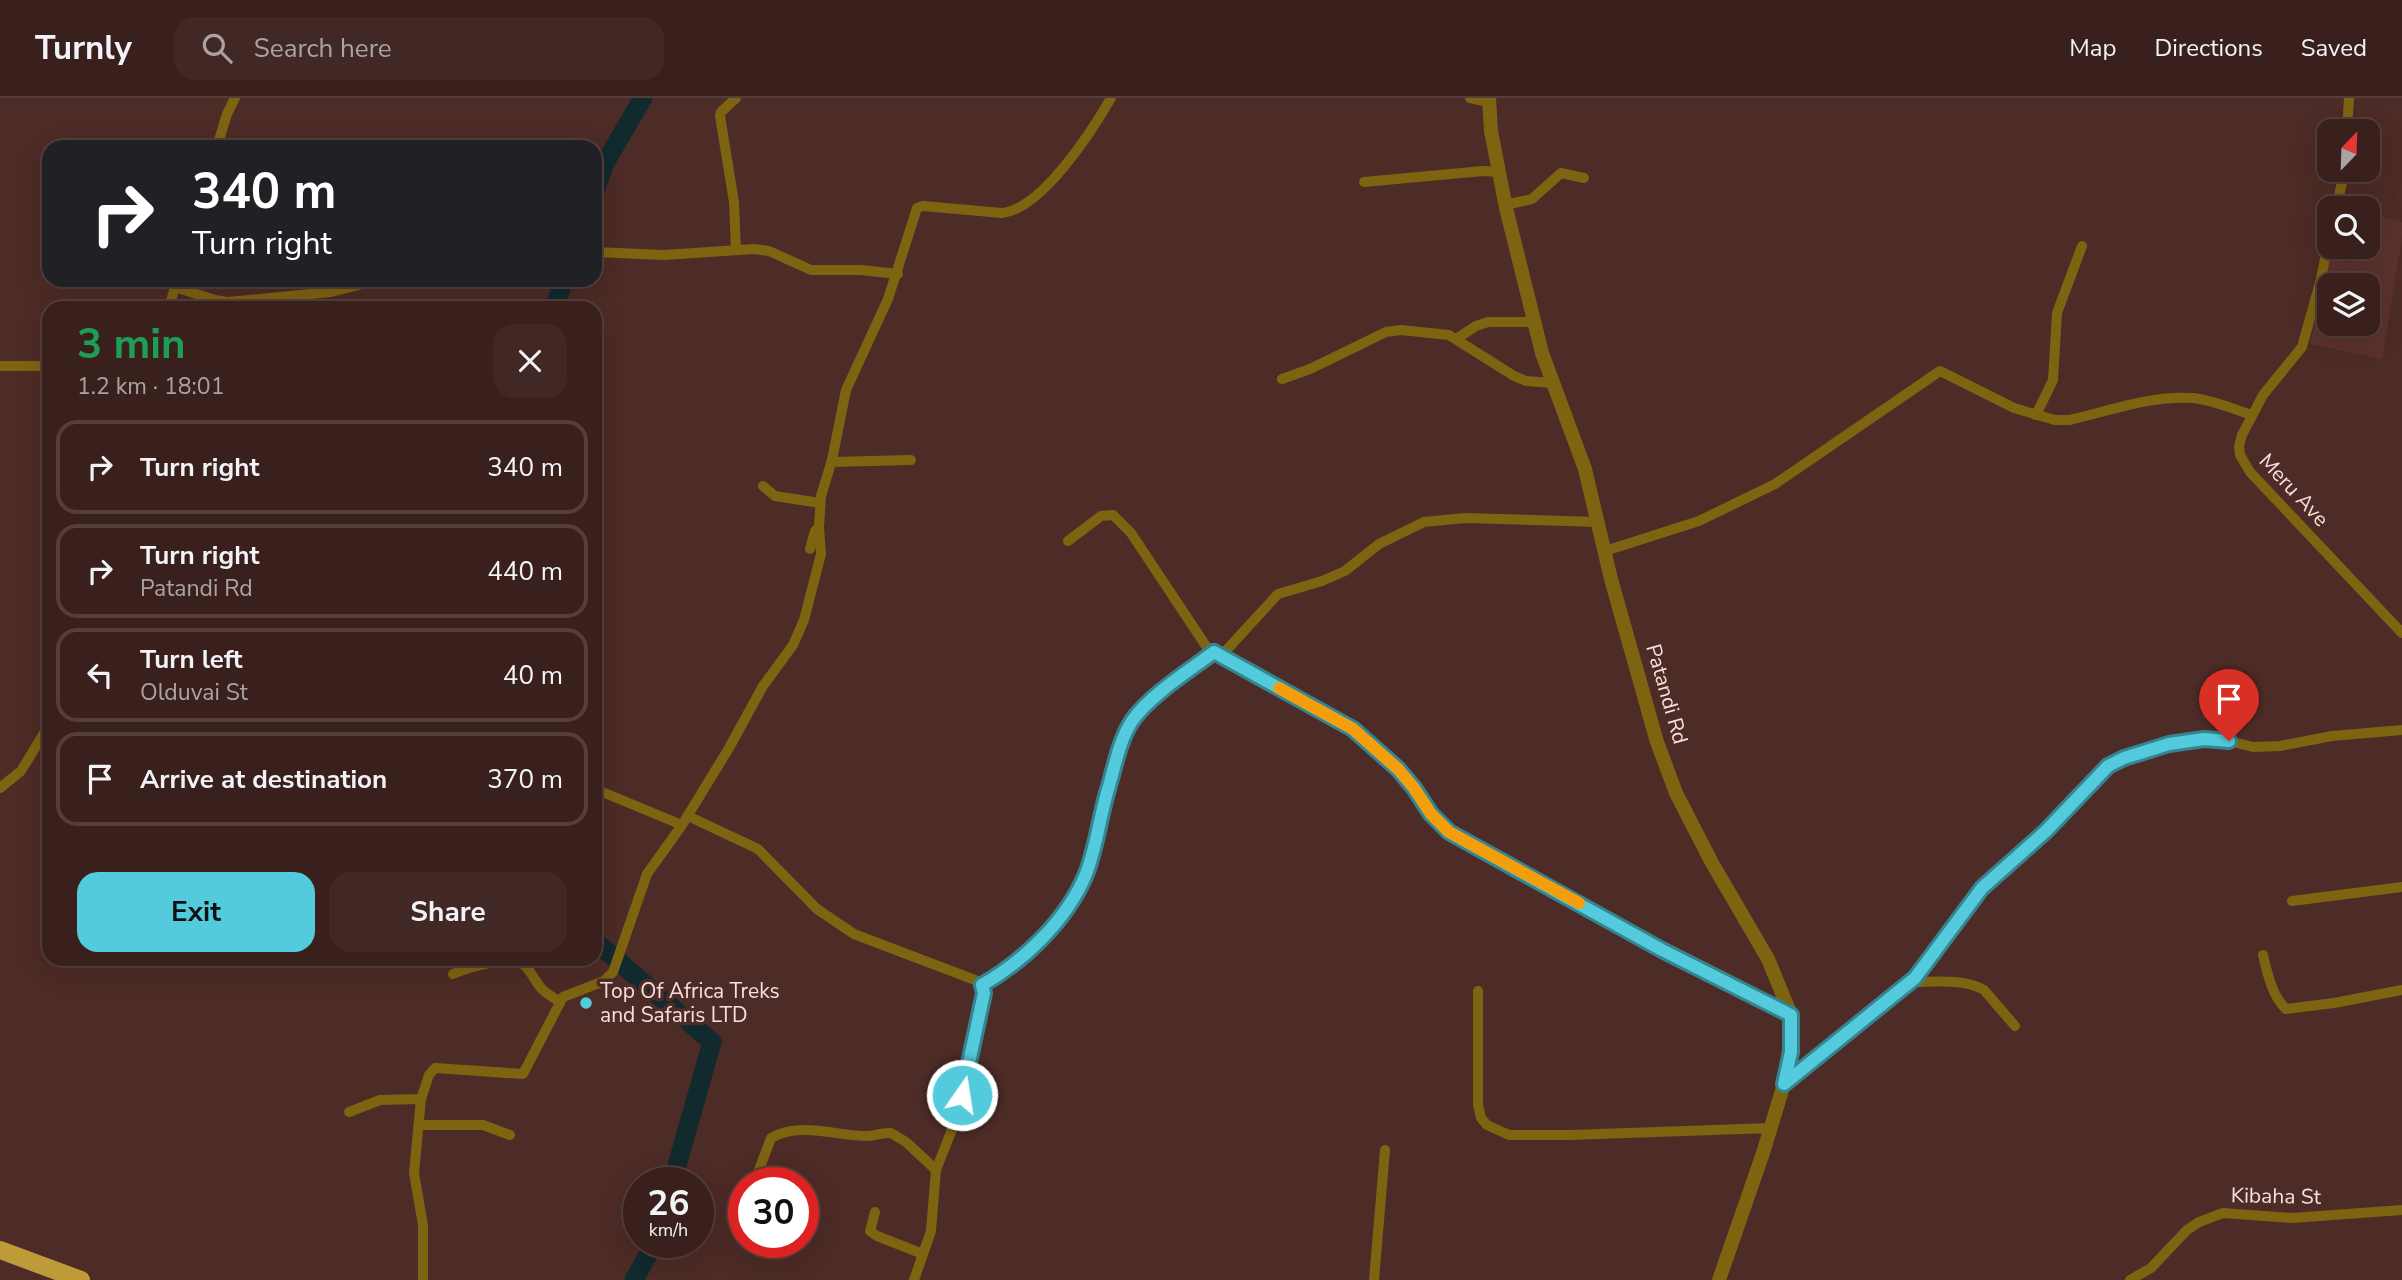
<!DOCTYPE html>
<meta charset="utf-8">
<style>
body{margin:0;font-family:"Nunito Sans",sans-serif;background:#412825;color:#f1f3f6;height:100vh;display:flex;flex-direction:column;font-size:26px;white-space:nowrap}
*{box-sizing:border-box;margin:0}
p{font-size:23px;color:#aba3a3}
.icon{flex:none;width:38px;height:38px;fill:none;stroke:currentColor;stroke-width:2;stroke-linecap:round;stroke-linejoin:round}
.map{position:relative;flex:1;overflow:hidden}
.sheet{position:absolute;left:42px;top:203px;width:560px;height:665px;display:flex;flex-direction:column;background:#3a201c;border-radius:21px;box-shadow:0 7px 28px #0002,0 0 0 2px #543e3b}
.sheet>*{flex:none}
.banner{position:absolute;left:42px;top:42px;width:560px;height:147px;border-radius:21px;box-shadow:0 7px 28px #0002,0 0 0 2px #543e3b;background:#202124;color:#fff;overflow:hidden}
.needle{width:46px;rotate:23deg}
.fabs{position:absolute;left:2317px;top:21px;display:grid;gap:14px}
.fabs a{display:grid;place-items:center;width:63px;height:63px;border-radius:14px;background:#3a201c;box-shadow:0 7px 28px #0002,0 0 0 2px #543e3b;font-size:35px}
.speed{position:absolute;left:623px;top:1069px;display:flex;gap:14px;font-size:35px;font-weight:700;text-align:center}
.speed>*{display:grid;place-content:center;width:91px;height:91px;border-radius:50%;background:#3a201c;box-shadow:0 7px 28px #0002,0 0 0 2px #543e3b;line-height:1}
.speed small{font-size:18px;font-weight:400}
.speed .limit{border:10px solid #d22;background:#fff;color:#111}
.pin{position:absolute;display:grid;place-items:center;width:60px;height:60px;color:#fff;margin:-72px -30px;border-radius:50% 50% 50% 0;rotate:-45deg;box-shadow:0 0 7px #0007}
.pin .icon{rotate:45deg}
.me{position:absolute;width:77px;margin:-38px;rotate:13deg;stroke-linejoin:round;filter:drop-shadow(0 0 5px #0008)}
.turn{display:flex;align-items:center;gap:24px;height:147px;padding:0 35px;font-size:32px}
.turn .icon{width:91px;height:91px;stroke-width:2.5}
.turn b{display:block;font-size:49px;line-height:60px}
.round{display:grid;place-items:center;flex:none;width:74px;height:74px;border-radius:21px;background:#412825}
.head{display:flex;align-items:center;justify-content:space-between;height:119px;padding:0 35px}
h1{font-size:42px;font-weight:700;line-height:52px;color:#1e9e55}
.cta{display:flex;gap:14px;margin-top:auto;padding:14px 35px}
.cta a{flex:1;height:80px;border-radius:21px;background:#53cbdc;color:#111;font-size:28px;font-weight:700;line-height:80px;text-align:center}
.cta a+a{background:#412825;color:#f1f3f6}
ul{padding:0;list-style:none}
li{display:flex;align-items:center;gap:21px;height:94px;margin:0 14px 10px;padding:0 21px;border:4px solid #543e3b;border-radius:21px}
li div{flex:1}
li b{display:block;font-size:26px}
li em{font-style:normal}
header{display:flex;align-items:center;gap:42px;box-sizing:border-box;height:98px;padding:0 35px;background:#3a201c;border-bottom:2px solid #543e3b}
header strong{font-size:33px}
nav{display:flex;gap:38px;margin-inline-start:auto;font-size:24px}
.search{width:490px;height:63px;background:#412825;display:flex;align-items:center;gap:18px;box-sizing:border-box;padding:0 24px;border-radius:21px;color:#aba3a3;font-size:26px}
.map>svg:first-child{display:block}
.built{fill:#5b322d;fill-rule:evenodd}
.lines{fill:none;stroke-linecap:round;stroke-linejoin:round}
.river{stroke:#112a2e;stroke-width:19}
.minor{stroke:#7e6311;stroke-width:10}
.tertiary{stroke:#7e6311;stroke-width:14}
.trunk{stroke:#be9a38;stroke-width:18}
.route-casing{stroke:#36848f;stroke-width:18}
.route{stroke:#53cbdc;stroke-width:12}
.slow{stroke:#f59e0b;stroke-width:12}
.poi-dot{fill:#53cbdc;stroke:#4d2b26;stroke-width:2.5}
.labels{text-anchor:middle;stroke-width:7;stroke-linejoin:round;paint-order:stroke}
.street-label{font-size:21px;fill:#f7e0dc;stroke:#4d2b26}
.poi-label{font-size:21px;fill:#f7e0dc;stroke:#4d2b26;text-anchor:start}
</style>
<header>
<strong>Turnly</strong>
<div class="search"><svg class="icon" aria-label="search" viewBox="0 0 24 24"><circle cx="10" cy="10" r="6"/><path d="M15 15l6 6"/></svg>Search here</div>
<nav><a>Map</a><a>Directions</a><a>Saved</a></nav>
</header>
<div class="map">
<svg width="2402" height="1182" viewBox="0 0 2402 1182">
<rect width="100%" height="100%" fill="#4d2b26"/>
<path class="built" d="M2368 116 2402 124V140L2382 261 2310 246 2333 149H2368ZM2329 187H2368V226H2329Z"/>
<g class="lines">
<g class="river">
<polyline points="595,93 605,65 643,0"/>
<polyline points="554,210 564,182"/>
<polyline points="595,843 712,944 672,1085"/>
<polyline points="634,1182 655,1144"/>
</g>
<g class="minor">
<polyline points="1470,0 1489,4"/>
<polyline points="2347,33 2349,0"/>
<polyline points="217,49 227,16 235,0"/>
<polyline points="1364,84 1483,73 1499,74"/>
<polyline points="1505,107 1532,101 1561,75 1584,80"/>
<polyline points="2336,110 2345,72"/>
<polyline points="2329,140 2321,181 2302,249 2263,297 2242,337 2239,348 2240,357 2250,374 2402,535"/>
<polyline points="736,152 734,104 720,18 721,14 736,0"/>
<polyline points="595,154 664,157 754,151 769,153 811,172 861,172 898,176"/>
<polyline points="175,189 215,202 228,204 331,194 378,182"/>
<polyline points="169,210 177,182"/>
<polyline points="1456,241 1476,228 1488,224 1534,224"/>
<polyline points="0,268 49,268"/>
<polyline points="1282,281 1310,271 1386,234 1401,232 1449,237 1514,278 1526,283 1553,285"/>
<polyline points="2036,317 2053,282 2057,215 2082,148"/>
<polyline points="831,364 911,362"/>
<polyline points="763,388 775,398 820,405"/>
<polyline points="1068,443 1101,418 1113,417 1131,435 1206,548 1218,557 1237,565 1353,631 1398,672 1414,690 1431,716 1449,734 1662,852 1791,917"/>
<polyline points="810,451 815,433 819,429"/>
<path d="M1605 453 1699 423 1775 386 1940 273 2014 310 2055 322H2069C2110 313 2150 297 2193 300 2213 302 2233 311 2252 317"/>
<polyline points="1221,558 1278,496 1322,483 1345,473 1379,446 1424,424 1465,420 1598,424"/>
<polyline points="0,690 21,673 49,627"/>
<polyline points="595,691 682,727"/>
<polyline points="688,718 758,751 817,811 854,836 975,882 982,887 984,895 955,1024 936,1072 931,1133 914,1182"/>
<polyline points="2292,803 2402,789"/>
<path d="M2263 857C2267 874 2272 898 2286 911L2334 905 2402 892"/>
<path d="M453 876C467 870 511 856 524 867 531 873 535 883 541 890 546 896 553 899 559 903"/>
<path d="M1911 884C1935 884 1963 880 1984 892L2015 928"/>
<path d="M982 887C1024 864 1067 822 1086 776 1097 748 1100 716 1109 688 1115 667 1120 641 1132 623 1149 598 1190 573 1214 554"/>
<polyline points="1478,893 1478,1007 1481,1020 1487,1027 1509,1037 1570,1037 1771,1030"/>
<polyline points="1784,986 1915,880 1982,790 2046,733 2085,691 2115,664 2169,646 2204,641 2229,643 2253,649 2280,648 2332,638 2402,632"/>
<polyline points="349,1014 380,1002 421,1001"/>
<polyline points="420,1027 483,1027 510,1037"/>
<path d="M754 1085 771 1040C799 1024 834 1037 864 1038 873 1039 881 1034 891 1035L906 1044 936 1072"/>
<polyline points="875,1114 870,1133 877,1138 923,1156"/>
<path d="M423 1182V1127L414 1075 421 1001 429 977 435 970 523 976 563 899 604 883 613 874 647 776 682 727 729 650 763 588 793 547 804 522 821 456 819 429 821 398 832 362 846 292 888 201 917 110 923 108 1002 115C1042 111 1092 33 1111 0"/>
<polyline points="1374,1182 1385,1052"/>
<polyline points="2130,1182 2151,1170 2187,1132 2199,1124 2223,1115 2292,1120 2402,1112"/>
</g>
<polyline class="tertiary" points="1489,0 1491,33 1506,110 1542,255 1585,371 1611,481 1657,644 1676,695 1712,765 1768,861 1791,917 1792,953 1784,986 1763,1055 1719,1182"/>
<polyline class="trunk" points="0,1152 81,1182"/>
</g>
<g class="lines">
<defs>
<path id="route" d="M962 997 984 895 982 887C1024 863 1067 822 1086 776 1097 748 1100 716 1109 688 1115 667 1120 641 1132 623 1149 598 1190 572 1214 554L1353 631 1398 671 1414 690 1431 716 1449 734 1662 852 1791 917V954L1784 986 1915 880 1982 790 2046 733 2108 668 2124 660 2169 646 2204 641 2229 643"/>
</defs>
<use href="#route" class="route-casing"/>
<use href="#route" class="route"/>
<polyline class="slow" points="1279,590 1353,631 1398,671 1414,690 1431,716 1449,734 1579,805"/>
</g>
<circle class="poi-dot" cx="586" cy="905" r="7"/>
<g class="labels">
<g class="street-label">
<text transform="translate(2294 392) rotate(47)" y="7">Meru Ave</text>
<text transform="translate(1667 596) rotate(74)" y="7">Patandi Rd</text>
<text transform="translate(2276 1098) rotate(1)" y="7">Kibaha St</text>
</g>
<g class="poi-label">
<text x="600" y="900">Top Of Africa Treks<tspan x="600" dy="24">and Safaris LTD</tspan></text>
</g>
</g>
</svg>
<div class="fabs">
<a><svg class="needle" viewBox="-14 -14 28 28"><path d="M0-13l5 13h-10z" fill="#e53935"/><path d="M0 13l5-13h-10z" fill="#aba3a3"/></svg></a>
<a><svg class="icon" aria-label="search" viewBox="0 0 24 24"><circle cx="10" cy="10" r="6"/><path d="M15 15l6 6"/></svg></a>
<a><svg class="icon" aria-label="layers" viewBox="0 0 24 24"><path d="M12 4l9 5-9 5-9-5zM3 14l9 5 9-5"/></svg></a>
</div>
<div class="speed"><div>26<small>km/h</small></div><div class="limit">30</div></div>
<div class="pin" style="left:2229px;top:643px;background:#d93025"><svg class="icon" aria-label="arrive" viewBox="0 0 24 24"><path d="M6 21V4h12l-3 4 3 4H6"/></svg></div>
<svg class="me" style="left:962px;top:997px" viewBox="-20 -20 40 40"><circle r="17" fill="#53cbdc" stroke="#fff" stroke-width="3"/><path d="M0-11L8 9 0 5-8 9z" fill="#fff"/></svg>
<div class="banner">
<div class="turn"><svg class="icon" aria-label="right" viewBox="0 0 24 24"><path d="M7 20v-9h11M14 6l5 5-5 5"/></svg><div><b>340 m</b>Turn right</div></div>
</div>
<section class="sheet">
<div class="head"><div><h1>3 min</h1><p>1.2 km · 18:01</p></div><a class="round"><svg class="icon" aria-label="close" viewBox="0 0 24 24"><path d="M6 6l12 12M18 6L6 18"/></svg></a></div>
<ul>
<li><svg class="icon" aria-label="right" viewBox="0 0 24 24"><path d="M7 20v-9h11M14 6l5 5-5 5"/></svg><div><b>Turn right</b></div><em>340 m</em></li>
<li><svg class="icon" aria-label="right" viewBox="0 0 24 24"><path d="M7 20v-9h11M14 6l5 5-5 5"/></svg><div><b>Turn right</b><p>Patandi Rd</p></div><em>440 m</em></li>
<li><svg class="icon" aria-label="left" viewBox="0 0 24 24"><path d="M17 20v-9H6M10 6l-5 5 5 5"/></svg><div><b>Turn left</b><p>Olduvai St</p></div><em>40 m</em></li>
<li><svg class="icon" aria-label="arrive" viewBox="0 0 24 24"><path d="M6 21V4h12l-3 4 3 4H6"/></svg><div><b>Arrive at destination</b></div><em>370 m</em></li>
</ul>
<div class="cta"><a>Exit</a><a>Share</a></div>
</section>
</div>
